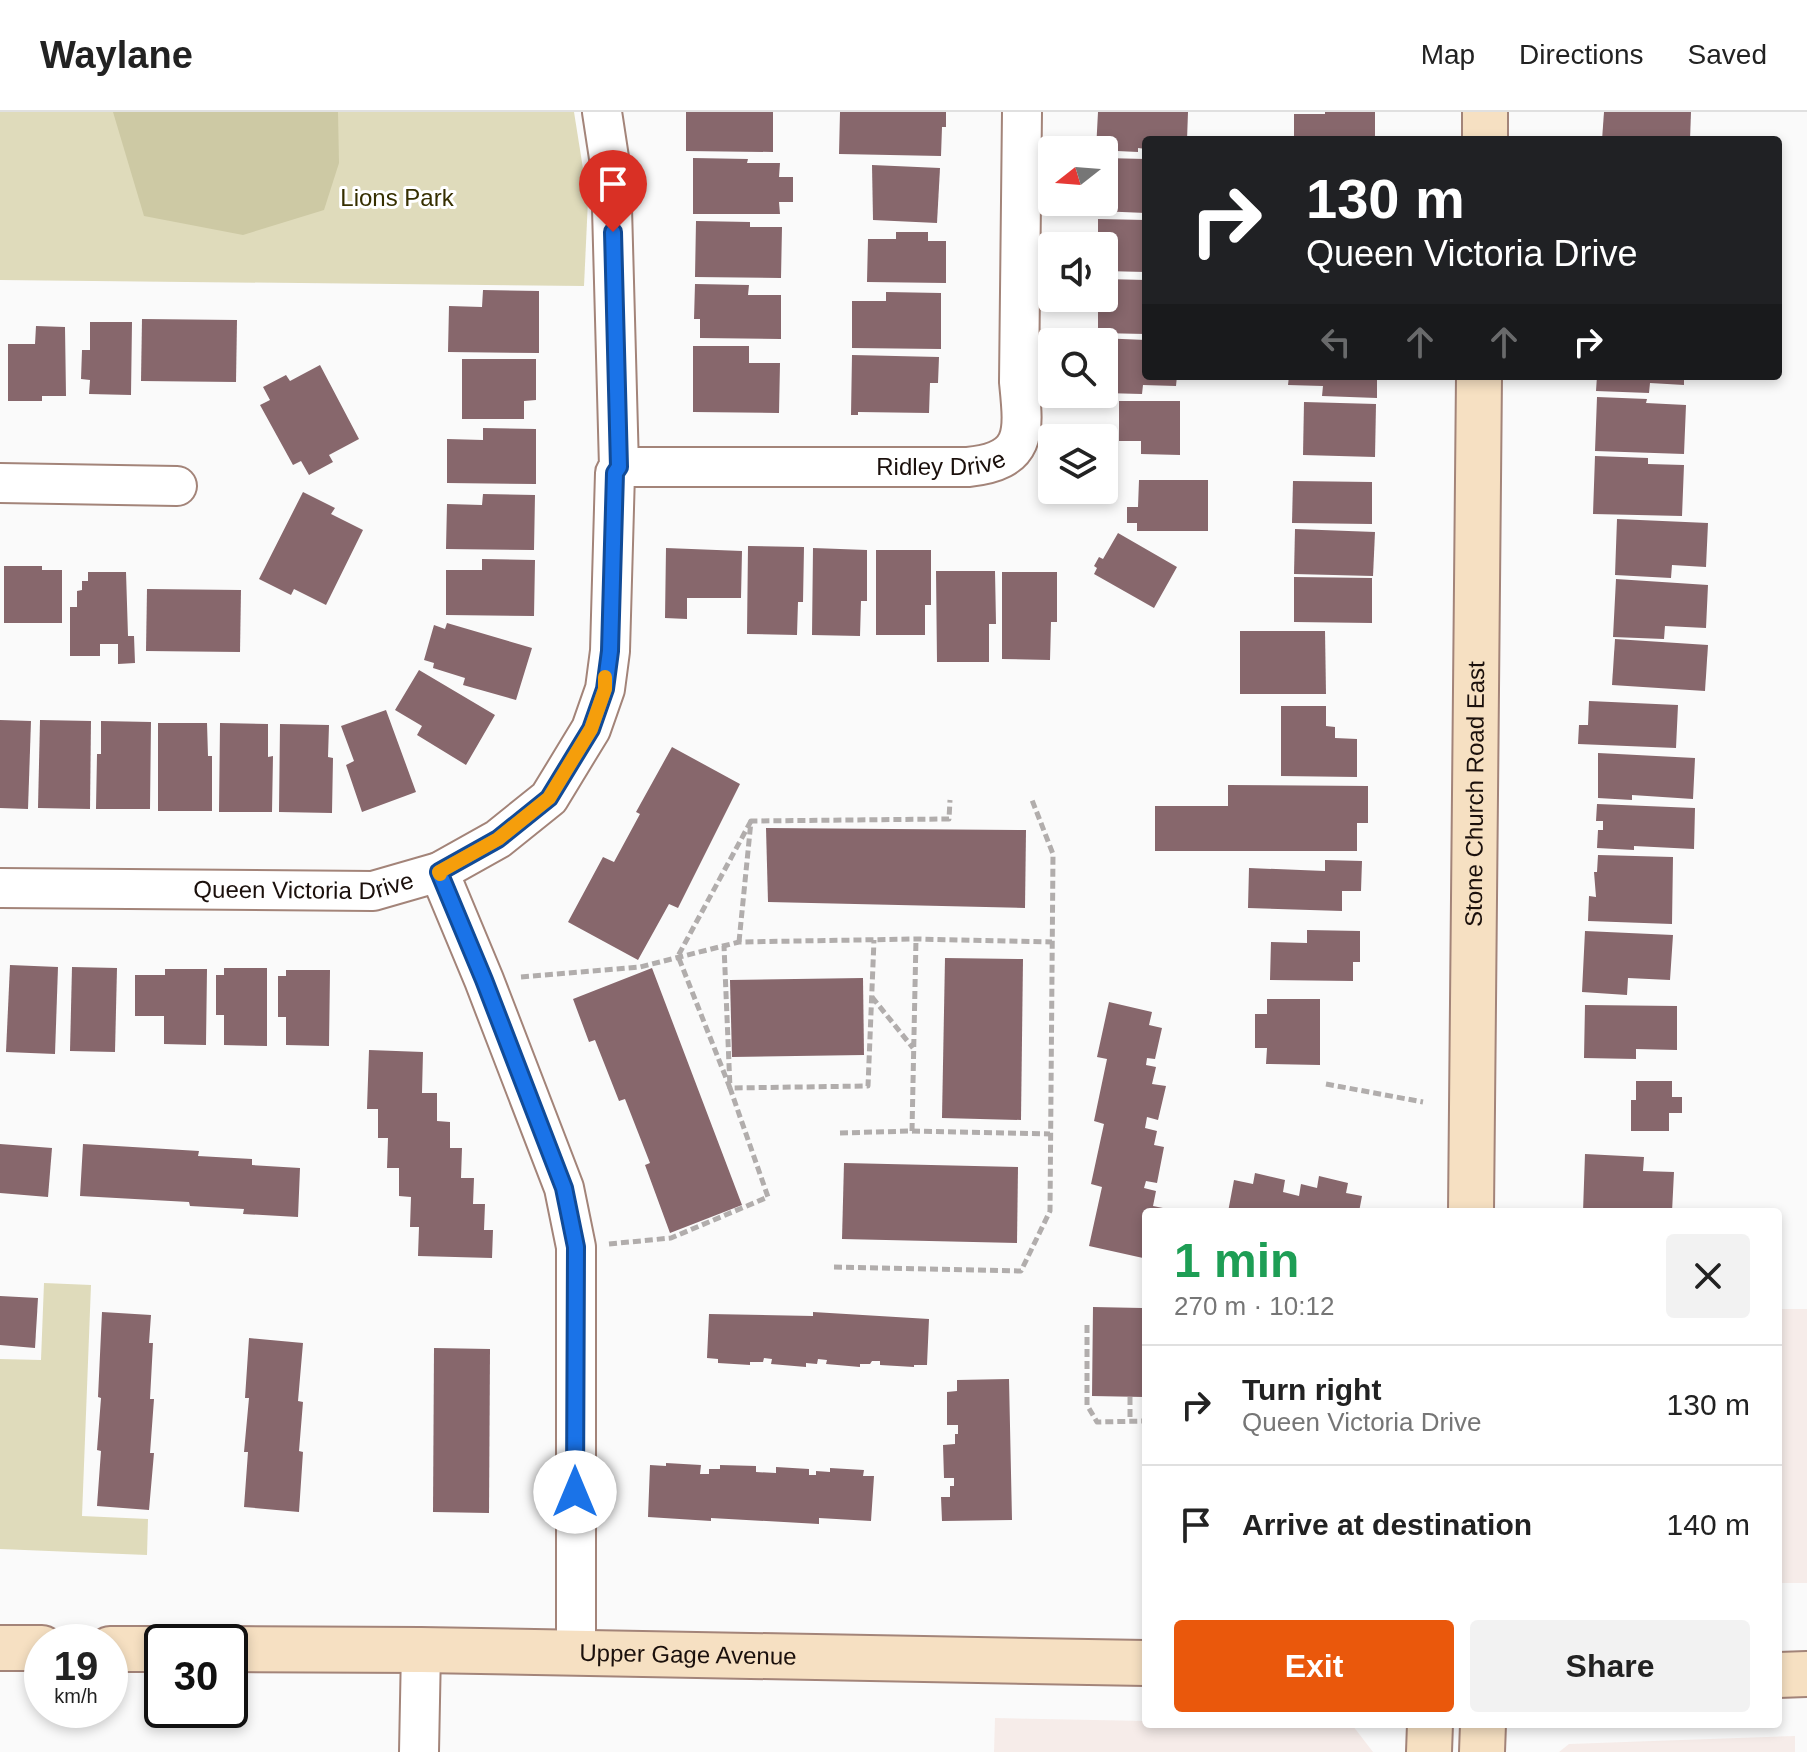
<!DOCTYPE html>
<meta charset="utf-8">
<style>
body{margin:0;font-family:Helvetica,sans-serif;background:#f2f2f2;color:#222;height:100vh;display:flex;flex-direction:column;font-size:30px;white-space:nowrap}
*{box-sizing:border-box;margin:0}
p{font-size:26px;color:#767676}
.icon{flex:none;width:44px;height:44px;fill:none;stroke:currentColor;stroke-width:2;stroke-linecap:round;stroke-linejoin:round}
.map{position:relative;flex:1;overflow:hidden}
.sheet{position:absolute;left:1142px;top:1096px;width:640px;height:520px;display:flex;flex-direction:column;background:#fff;border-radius:8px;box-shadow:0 4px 12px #0003}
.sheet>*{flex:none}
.top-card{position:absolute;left:1142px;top:24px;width:640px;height:244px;border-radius:8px;box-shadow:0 4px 12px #0003;background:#202124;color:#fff;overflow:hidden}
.needle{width:52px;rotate:253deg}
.buttons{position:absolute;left:1038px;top:24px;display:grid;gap:16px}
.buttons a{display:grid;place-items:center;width:80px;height:80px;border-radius:8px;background:#fff;box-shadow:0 4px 12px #0003;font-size:40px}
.speed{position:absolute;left:24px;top:1512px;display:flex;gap:16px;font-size:40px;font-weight:700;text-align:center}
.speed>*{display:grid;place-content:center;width:104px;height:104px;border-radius:50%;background:#fff;box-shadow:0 4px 12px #0003;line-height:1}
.speed small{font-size:20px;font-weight:400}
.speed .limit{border:4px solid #111;border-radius:12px;background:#fff;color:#111}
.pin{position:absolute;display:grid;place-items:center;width:68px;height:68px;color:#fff;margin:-82px -34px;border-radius:50% 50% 50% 0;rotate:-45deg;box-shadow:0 0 8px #0007}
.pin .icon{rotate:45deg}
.me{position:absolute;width:88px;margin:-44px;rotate:0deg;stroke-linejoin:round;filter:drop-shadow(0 0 6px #0008)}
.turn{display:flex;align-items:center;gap:28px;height:168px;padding:0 32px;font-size:36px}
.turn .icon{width:104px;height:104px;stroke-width:2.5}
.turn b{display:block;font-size:56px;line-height:68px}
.lanes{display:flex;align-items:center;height:76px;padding:0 32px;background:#0003;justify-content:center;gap:40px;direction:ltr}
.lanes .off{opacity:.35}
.round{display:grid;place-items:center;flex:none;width:84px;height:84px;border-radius:8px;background:#f2f2f2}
.summary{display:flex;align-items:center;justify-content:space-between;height:136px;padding:0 32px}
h1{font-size:48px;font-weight:700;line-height:60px;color:#1e9e55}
.button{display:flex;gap:16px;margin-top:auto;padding:16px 32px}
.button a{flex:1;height:92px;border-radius:8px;background:#ea580c;color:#fff;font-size:32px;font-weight:700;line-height:92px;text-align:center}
.button a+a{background:#f2f2f2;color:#222}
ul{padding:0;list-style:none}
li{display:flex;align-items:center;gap:24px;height:120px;padding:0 32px;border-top:2px solid #e0e0e0}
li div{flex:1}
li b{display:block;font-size:30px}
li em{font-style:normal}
header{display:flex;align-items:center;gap:48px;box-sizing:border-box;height:112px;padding:0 40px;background:#fff;border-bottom:2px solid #e0e0e0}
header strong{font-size:38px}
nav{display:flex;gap:44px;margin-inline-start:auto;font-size:28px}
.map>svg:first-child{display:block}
.built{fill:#f6ece9}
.green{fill:#dfdbbb}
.forest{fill:#cdc9a4}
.building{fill:#87676c}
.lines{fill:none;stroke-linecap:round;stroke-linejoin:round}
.street-casing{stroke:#a38479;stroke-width:42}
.secondary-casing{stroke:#a38479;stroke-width:48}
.path{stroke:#b1adac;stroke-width:5;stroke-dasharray:8 4;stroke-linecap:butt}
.street{stroke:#fff;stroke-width:38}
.secondary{stroke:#f6e0c2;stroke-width:44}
.route-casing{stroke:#114b97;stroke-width:20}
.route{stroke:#1a73e8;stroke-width:14}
.slow{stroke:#f59e0b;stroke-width:14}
.labels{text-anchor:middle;stroke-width:6;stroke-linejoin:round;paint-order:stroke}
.park-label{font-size:24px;fill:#362f00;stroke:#fff}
.street-label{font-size:24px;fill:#1b100c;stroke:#fff}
</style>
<header>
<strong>Waylane</strong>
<nav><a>Map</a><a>Directions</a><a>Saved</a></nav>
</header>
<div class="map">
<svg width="1807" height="1640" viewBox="0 0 1807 1640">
<rect width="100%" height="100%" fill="#fafafa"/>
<g class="built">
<rect x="1778" y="1197" width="29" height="274"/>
<polygon points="995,1606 1146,1609 1146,1612 1353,1614 1373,1640 994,1640"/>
<polygon points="1795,1624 1795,1640 1559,1640 1569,1632"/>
</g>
<g class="green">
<polygon points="0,0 574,0 588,88 584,174 0,168"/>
<polygon points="44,1171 91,1173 82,1404 148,1407 147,1443 0,1437 0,1247 41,1248"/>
</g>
<polygon class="forest" points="113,0 338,0 339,51 324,98 243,123 144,104"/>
<g class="building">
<polygon points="686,0 773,0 773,40 686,39"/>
<polygon points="840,0 946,0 946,15 942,15 941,44 839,42"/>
<polygon points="1098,0 1188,0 1187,28 1146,28 1146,37 1138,36 1138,40 1096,38"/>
<polygon points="1325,0 1375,0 1375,28 1294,28 1294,2 1325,2"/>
<polygon points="1604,0 1691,0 1690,28 1602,28"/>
<polygon points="693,46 748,47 747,51 780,51 779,65 793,65 793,90 779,90 780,102 693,102"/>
<polygon points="1104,46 1146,47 1146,101 1098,99 1098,90 1104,90"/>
<polygon points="872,53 940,56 937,111 873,108"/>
<polygon points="1098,107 1146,108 1146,160 1104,159 1104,134 1098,134"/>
<polygon points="696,109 750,110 750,115 782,115 781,166 695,165"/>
<polygon points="896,120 928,120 928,129 946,129 946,171 867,170 868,127 896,127"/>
<polygon points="1104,167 1146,168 1146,222 1098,221 1098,186 1104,186"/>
<polygon points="695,172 749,173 748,183 781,183 781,227 700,226 700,207 694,207"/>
<polygon points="483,178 539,179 539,241 448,240 449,194 482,195"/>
<polygon points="886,180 941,181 941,237 852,236 852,189 886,189"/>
<polygon points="142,207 237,208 236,270 141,269"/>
<polygon points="90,210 132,210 131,283 89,282 90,268 81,267 82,238 90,238"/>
<polygon points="36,214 65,215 66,284 42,284 42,289 8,289 8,232 35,232"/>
<polygon points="1098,226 1146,228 1146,264 1177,264 1176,274 1143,273 1142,282 1104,281 1104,230 1098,230"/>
<polygon points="693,234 749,234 749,251 780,251 779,301 693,300"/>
<polygon points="852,243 939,245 938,271 930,271 929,301 858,300 858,303 851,303"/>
<polygon points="462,247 536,247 536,288 524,289 524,307 462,307"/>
<polygon points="320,253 359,327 329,343 333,350 309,363 301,349 293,353 260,293 270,288 263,275 286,263 290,269"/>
<polygon points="1289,264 1377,264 1377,286 1322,284 1323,274 1288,273"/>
<polygon points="1597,264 1684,264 1684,273 1650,271 1649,281 1596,279"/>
<polygon points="1597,285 1647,287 1646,291 1686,293 1684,342 1595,339"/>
<polygon points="1119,289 1180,289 1180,343 1141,342 1141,329 1119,329"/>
<polygon points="1304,290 1376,292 1375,345 1303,343"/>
<polygon points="483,316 536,317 536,372 447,371 447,327 483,328"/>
<polygon points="1595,344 1648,346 1648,352 1684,353 1682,404 1593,402"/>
<polygon points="1139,368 1208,368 1208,419 1137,419 1137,411 1127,411 1127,395 1138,395"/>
<polygon points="1293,369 1372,370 1372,412 1292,411"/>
<polygon points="303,380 335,396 331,402 363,418 326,493 294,477 291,483 259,467"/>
<polygon points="483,382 535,383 534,438 446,437 447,392 482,393"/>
<polygon points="1617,407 1708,411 1706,455 1672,453 1671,466 1615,463"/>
<polygon points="1295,417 1375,420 1373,464 1294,462"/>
<polygon points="1118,421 1177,455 1154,496 1094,462 1097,456 1094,454 1099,445 1103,447"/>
<polygon points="748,434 804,435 803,490 798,490 797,523 747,522"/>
<polygon points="666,436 742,439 741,486 687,486 687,507 665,506"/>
<polygon points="813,436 867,438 867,489 861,489 860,524 812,523"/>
<polygon points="876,438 931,438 931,493 925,493 925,523 876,523"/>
<polygon points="482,447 535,448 534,504 446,503 446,458 482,458"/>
<polygon points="4,454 42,454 42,458 62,458 62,511 4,511"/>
<polygon points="936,459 995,459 996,512 989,512 989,550 937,550"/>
<polygon points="88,460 126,460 128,524 134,524 135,551 118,552 118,532 100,532 100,544 70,544 70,495 77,495 77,479 82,478 82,469 88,469"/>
<polygon points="1002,460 1057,460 1057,510 1051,510 1050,548 1002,547"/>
<polygon points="1294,465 1372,466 1372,511 1294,510"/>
<polygon points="1616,467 1708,473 1706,516 1665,514 1664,527 1613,525"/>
<polygon points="147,477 241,478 240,540 146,539"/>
<polygon points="447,511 532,536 516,588 463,573 465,566 433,556 434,551 424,548 434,513 445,517"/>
<polygon points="1240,519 1325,519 1326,582 1240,582"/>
<polygon points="1615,527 1708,533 1705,579 1612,573"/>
<polygon points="419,558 495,603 466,653 417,623 422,614 395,598"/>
<polygon points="1589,589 1678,593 1676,636 1578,632 1579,613 1588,613"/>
<polygon points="1281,594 1326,594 1326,614 1335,615 1335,626 1357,627 1357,665 1281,664"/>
<polygon points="386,598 416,680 362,700 346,653 354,649 341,614"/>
<polygon points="0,608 31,609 28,697 0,696"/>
<polygon points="40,608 91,609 90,697 38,696"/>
<polygon points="101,609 151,610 150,697 96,697 97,642 101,642"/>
<polygon points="158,611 207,611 208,644 212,644 212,699 158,699"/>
<polygon points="220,611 268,612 268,645 273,644 272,700 219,700"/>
<polygon points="280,612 329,613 328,645 333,646 332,701 279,700"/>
<polygon points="672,635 740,672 678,796 669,792 638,848 568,810 603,745 614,750 640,702 636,700"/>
<polygon points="1598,641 1695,646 1693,687 1632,683 1632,688 1598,686"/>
<polygon points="1228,673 1368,674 1368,711 1357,711 1357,739 1155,739 1155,694 1228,694"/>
<polygon points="1597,692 1695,696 1694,737 1634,734 1634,738 1597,736 1598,718 1603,718 1603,709 1596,709"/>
<polygon points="766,716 1026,718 1025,796 768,790"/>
<polygon points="1598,743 1673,745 1672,812 1588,809 1589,784 1596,785 1594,760 1597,760"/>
<polygon points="1325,748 1362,749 1361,779 1342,779 1342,799 1248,796 1249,756 1325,759"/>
<polygon points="1307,818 1360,819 1360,850 1353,850 1353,869 1270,868 1271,830 1307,831"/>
<polygon points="1585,819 1673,823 1670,868 1628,866 1627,883 1582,880"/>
<polygon points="945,846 1023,847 1021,1008 942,1006"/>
<polygon points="10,853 58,855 55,942 6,940"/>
<polygon points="72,855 117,856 115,940 70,939"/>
<polygon points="224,856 267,856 267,934 224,933 224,903 216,903 216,863 224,863"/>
<polygon points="652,856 742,1093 670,1121 645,1053 650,1051 625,987 619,989 595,928 589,930 573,887"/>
<polygon points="165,857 207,857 206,933 164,932 164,904 135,904 135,863 165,863"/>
<polygon points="286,858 330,858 329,934 286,933 286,905 278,905 278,864 286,864"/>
<polygon points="863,866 864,943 732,945 730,868"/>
<polygon points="1267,887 1320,887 1320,953 1266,952 1267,936 1255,936 1255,902 1267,902"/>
<polygon points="1109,890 1152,900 1149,913 1162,916 1155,947 1147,946 1146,953 1156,955 1152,972 1166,974 1158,1008 1147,1005 1145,1016 1157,1019 1154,1033 1164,1035 1157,1071 1146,1069 1144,1076 1156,1079 1153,1094 1168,1097 1167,1100 1146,1100 1143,1146 1089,1134 1102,1075 1091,1072 1104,1012 1094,1009 1107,947 1097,945"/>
<polygon points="1585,893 1677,894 1677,938 1636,937 1636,947 1584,946"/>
<polygon points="369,938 423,940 422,981 437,981 437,1009 450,1010 450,1036 462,1036 461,1066 474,1066 473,1092 485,1092 484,1118 493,1118 492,1146 418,1144 419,1115 410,1115 411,1085 399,1084 399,1056 387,1056 388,1026 378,1026 378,997 367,997"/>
<polygon points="1636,969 1672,969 1672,985 1682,985 1682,1001 1669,1001 1669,1019 1631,1019 1631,988 1636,988"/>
<polygon points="0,1032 52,1036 48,1085 0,1081"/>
<polygon points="83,1032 199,1039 198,1044 252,1047 252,1053 300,1056 298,1105 243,1102 244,1097 190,1094 189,1090 80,1084"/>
<polygon points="1585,1042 1644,1045 1643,1059 1674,1060 1672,1100 1583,1100"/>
<polygon points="844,1051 1018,1055 1017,1131 842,1127"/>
<polygon points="1255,1061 1285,1068 1283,1080 1299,1084 1301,1072 1317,1076 1319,1064 1348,1071 1346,1081 1362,1084 1359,1100 1228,1100 1234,1068 1253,1072"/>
<polygon points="0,1184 38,1186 35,1236 0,1233"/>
<polygon points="1093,1195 1142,1196 1142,1204 1146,1204 1144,1285 1092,1284"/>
<polygon points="102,1200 151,1203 149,1231 153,1231 150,1287 154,1287 150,1341 154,1341 149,1398 97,1394 101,1339 97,1338 101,1286 98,1285"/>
<polygon points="813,1200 929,1207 927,1253 914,1253 914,1255 880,1253 880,1249 872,1249 870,1252 860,1252 860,1255 826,1252 827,1248 818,1247 817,1252 806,1251 806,1255 771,1252 772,1247 764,1246 763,1250 750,1250 750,1253 718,1251 718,1247 707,1246 709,1202 813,1204"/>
<polygon points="249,1226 303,1231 298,1289 303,1290 299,1339 303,1340 299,1400 244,1395 248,1340 244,1340 249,1286 245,1286"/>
<polygon points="434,1236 490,1237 489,1401 433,1400"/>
<polygon points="1009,1267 1012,1408 942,1409 941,1385 950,1385 950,1374 954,1374 954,1366 944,1366 943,1333 955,1332 955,1322 958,1322 958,1313 947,1313 947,1280 957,1279 957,1268"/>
<polygon points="666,1351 701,1353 700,1362 709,1362 709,1357 720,1357 720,1353 756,1354 756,1360 776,1361 776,1355 809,1357 809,1363 816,1363 816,1359 830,1360 830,1356 864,1358 863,1364 874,1364 871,1409 819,1406 819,1412 711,1406 711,1409 648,1405 650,1353 666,1354"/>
</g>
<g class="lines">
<defs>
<g id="street">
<path id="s1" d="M619 355H968C1028 349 1024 320 1019 270L1022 0"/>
<polyline points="0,371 177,374"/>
<polyline points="439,760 484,868 564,1076 576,1135 576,1542"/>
<path id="s2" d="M0 776 373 779 439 760 498 727 549 686 591 617 605 577 610 539 615 361 619 355 611 59 602 0"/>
<polyline points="419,1640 421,1538"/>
</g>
<g id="secondary">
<polyline points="1485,28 1485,0"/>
<path id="s3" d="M1471 1100 1479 264"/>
<polyline points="0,1536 42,1536"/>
<polyline points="110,1537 162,1537"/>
<path id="s4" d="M230 1537 421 1538 1146 1551"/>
<polyline points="1778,1563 1807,1562"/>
<polyline points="1429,1640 1430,1612"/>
<polyline points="1482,1640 1483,1612"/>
</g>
</defs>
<use href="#street" class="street-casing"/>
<use href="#secondary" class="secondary-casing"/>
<g class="path">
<polyline points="751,709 678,844 730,976 868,974 874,828"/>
<polyline points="739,830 751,709 949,707 950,688"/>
<polyline points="521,865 640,855 739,830 916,827 1052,830"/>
<polyline points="872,885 913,936"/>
<polyline points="1326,972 1423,990"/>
<polyline points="912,1019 1050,1022"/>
<polyline points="840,1021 912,1019 916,827"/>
<polyline points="609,1132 671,1126 768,1085 730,976 724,834"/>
<polyline points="834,1155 1021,1159 1050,1099 1053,742 1032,688"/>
<polyline points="1087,1213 1087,1293 1097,1310 1146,1309"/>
<polyline points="1130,1285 1130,1309"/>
</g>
<use href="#street" class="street"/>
<use href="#secondary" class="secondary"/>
</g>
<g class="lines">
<defs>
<polyline id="route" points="575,1380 576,1135 564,1076 484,868 439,760 498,727 549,686 591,617 605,577 610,539 615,361 619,355 613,120"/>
</defs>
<use href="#route" class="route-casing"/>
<use href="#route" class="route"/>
<polyline class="slow" points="440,762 439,760 498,727 549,686 591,617 605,577 605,565"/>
</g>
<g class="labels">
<g class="park-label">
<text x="397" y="94">Lions Park</text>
</g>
<g class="street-label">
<text dy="8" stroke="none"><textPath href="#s1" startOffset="322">Ridley Drive</textPath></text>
<text dy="8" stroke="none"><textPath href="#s3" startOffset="418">Stone Church Road East</textPath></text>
<text dy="8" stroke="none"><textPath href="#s2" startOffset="304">Queen Victoria Drive</textPath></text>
<text dy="8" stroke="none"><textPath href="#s4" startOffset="458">Upper Gage Avenue</textPath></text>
</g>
</g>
</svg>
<div class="buttons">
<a><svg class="needle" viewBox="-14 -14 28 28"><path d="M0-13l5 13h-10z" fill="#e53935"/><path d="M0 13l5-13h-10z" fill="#767676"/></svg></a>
<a><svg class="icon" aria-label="sound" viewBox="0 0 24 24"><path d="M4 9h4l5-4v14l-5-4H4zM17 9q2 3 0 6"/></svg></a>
<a><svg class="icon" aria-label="search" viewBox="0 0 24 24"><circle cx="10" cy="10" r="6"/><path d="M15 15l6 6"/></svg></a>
<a><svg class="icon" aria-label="layers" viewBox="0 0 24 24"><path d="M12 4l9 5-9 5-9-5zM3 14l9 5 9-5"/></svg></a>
</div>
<div class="speed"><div>19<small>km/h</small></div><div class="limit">30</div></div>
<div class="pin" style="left:613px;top:120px;background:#d93025"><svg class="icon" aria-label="arrive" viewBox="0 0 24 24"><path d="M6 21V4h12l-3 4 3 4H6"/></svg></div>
<svg class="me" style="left:575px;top:1380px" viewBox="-20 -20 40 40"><circle r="19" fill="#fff"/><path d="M0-13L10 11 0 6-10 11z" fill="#1a73e8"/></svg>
<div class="top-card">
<div class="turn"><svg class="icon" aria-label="right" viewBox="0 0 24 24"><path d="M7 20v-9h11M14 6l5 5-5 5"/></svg><div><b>130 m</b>Queen Victoria Drive</div></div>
<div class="lanes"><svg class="icon off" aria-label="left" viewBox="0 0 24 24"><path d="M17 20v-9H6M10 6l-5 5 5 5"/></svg><svg class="icon off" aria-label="ahead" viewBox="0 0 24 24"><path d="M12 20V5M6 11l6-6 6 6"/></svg><svg class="icon off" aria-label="ahead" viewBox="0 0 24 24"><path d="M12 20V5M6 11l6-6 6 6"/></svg><svg class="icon" aria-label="right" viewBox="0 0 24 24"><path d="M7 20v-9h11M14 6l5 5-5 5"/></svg></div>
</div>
<section class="sheet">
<div class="summary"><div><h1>1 min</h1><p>270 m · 10:12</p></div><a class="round"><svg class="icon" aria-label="close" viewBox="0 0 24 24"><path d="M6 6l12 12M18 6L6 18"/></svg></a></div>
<ul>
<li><svg class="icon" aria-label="right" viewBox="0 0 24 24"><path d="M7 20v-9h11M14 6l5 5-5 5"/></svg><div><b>Turn right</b><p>Queen Victoria Drive</p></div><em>130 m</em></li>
<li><svg class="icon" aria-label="arrive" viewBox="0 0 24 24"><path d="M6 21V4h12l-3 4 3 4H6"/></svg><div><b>Arrive at destination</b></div><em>140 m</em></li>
</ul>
<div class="button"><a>Exit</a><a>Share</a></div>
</section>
</div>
